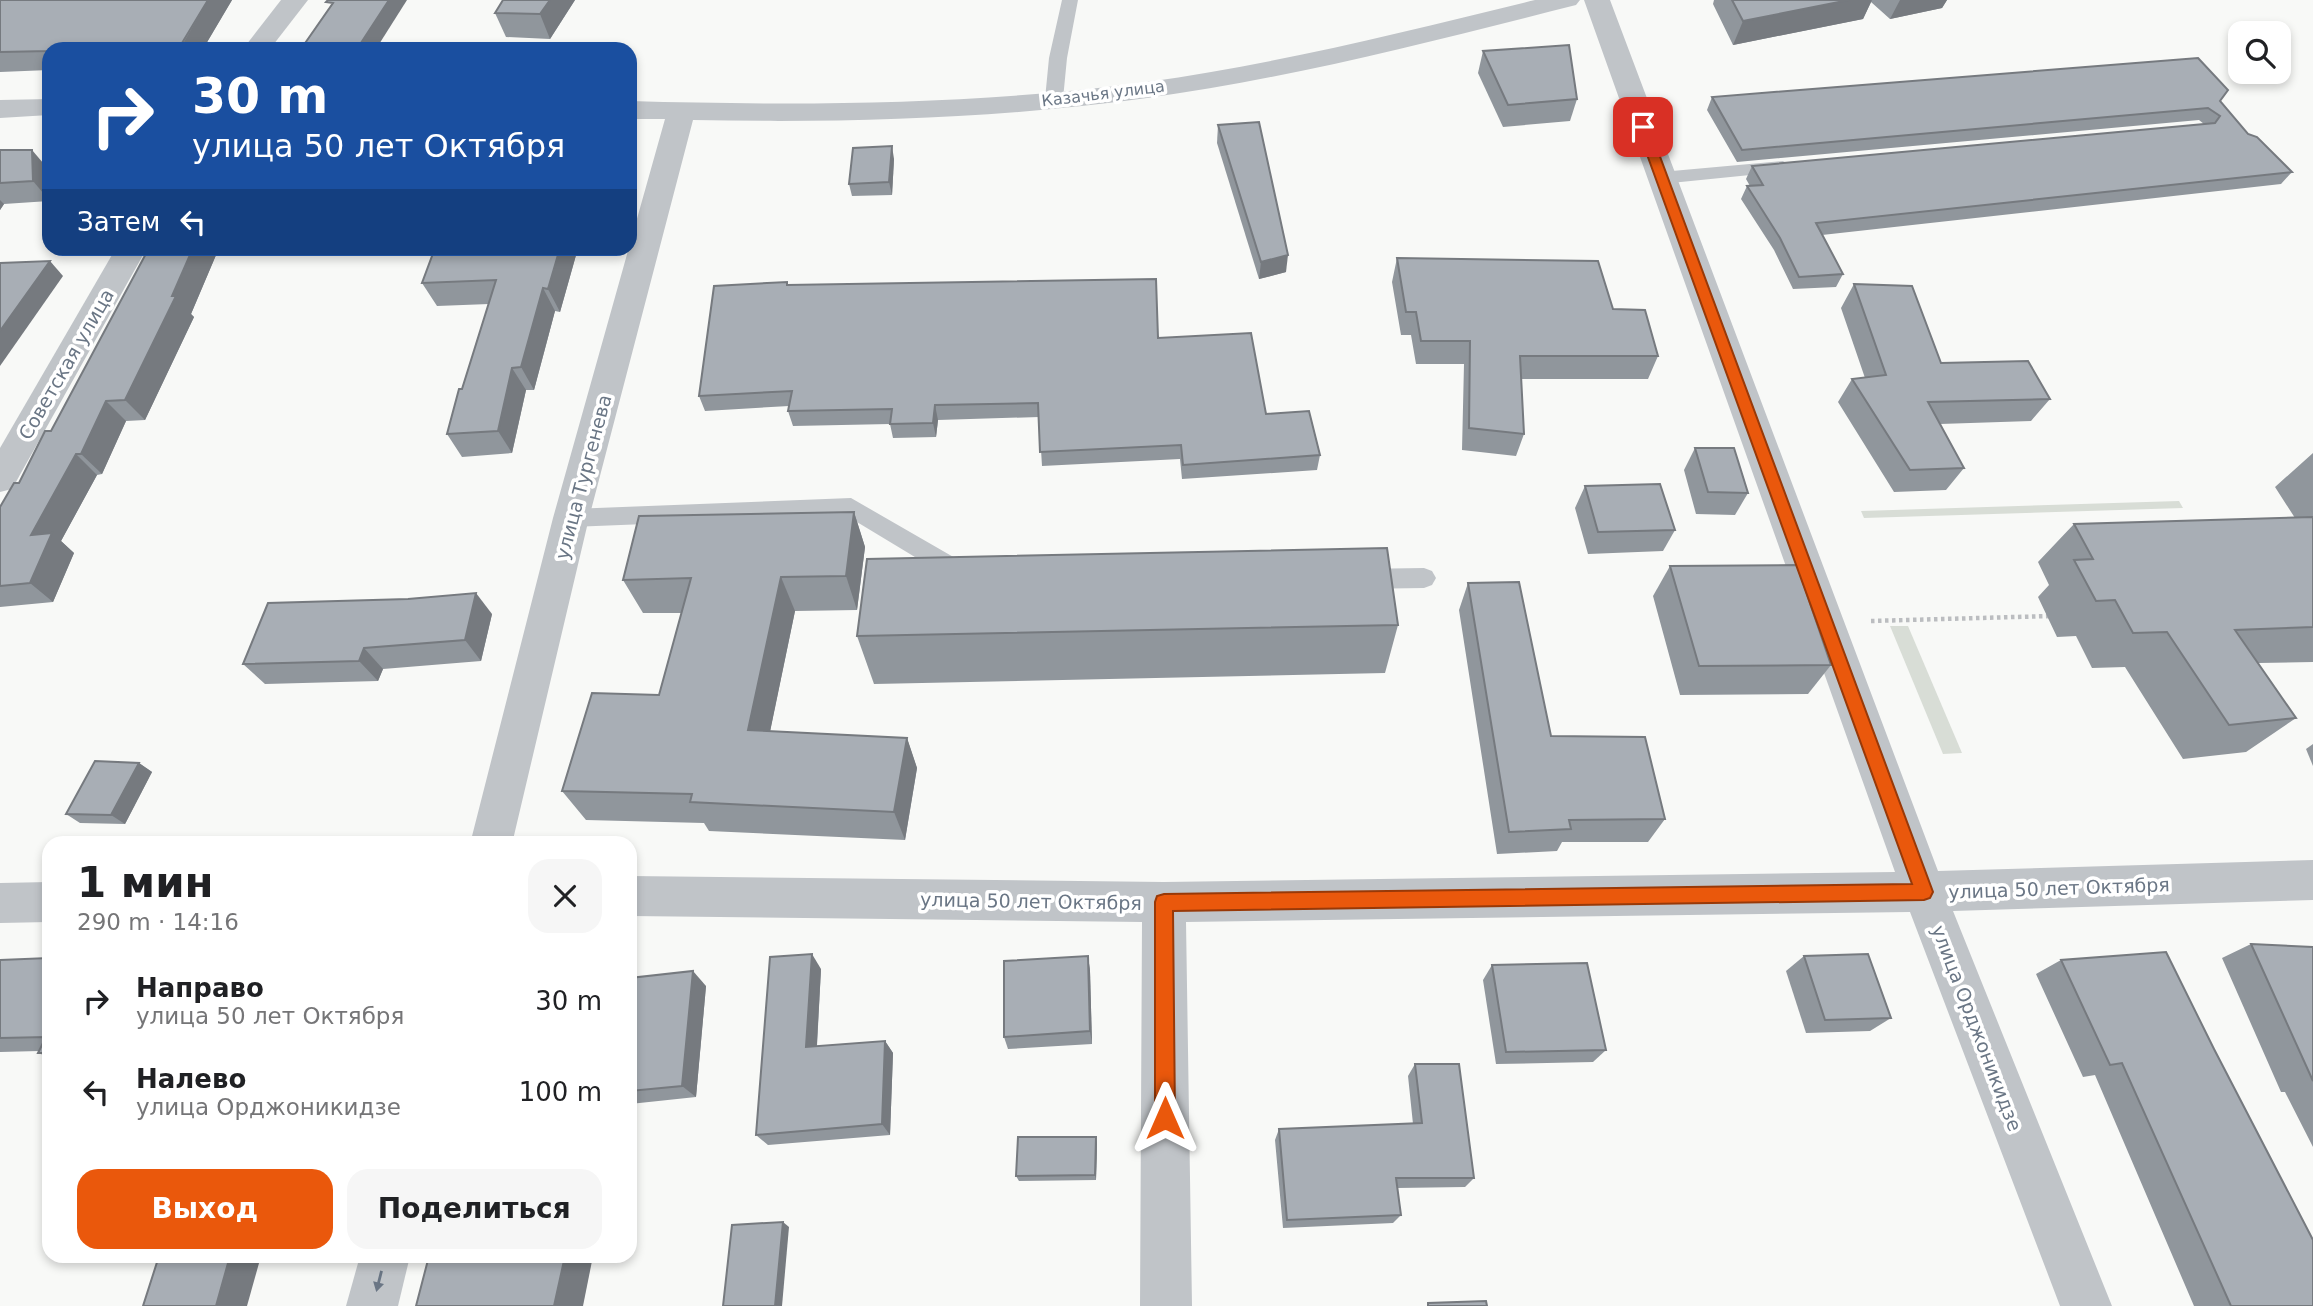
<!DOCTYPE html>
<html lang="ru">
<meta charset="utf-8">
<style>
body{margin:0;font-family:"DejaVu Sans",sans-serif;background:#f6f6f6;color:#202124;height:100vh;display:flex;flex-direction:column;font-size:26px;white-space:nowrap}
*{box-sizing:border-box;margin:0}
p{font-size:23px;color:#757577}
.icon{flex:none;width:38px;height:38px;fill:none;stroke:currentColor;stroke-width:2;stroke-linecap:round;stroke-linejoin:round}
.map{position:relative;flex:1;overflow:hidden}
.panel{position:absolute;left:42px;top:836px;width:595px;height:427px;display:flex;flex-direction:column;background:#fff;border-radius:21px;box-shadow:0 4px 10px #0003}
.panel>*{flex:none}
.banner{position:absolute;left:42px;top:42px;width:595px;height:214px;border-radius:21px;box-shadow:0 4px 10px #0003;background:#1a4fa0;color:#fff;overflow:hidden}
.fabs{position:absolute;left:2228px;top:21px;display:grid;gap:14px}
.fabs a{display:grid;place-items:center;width:63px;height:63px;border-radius:14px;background:#fff;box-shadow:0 4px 10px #0003;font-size:35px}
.pin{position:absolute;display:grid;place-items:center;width:60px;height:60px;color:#fff;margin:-30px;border-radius:14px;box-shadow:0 4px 10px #0006}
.me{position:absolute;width:77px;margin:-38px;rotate:0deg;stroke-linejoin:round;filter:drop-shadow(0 0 5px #0008)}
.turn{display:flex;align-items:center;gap:24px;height:147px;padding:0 35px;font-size:32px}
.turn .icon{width:91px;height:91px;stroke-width:2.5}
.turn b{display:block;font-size:49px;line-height:60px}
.then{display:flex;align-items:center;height:66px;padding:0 35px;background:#0003;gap:14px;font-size:26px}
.round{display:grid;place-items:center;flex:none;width:74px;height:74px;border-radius:21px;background:#f6f6f6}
.headline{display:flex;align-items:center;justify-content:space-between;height:119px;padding:0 35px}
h1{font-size:42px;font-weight:700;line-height:52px}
.cta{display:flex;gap:14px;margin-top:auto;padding:14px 35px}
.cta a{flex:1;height:80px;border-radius:21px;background:#ea580c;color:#fff;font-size:28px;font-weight:700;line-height:80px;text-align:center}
.cta a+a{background:#f6f6f6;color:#202124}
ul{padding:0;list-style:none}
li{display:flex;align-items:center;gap:21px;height:91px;padding:0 35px}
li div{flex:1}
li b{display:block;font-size:26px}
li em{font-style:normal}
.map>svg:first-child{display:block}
.green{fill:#d8ddd6}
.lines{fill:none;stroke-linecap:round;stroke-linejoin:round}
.path{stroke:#bbbdc0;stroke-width:4.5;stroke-dasharray:3.5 3.5;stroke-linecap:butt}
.lane{fill:#c0c4c8;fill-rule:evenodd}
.street{fill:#c0c4c8;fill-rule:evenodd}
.wall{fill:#90969c}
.shaded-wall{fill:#767a7f}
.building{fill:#a8aeb5;stroke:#767a7f;stroke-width:2}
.oneway{fill:#6a7685}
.route{fill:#ea580c;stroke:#983908;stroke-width:2}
.labels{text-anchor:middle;stroke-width:7;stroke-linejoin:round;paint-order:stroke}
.far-street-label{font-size:16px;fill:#6a7685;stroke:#fff}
.street-label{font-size:19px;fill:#6a7685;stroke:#fff}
</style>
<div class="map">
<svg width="2313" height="1306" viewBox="0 0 2313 1306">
<rect width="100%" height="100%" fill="#f8f9f7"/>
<g class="green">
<polygon points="2179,501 2183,508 1864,518 1861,511"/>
<polygon points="1890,626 1908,626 1962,753 1943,754"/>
</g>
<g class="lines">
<polyline class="path" points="1871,621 2051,616"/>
<g class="lane">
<polygon points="1062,0 1078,0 1067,58 1063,99 1054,104 1045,99 1049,58"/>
<polygon points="1783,161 1792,167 1790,171 1661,184 1652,178 1661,172"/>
<polygon points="851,498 969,566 973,573 969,580 961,582 953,580 847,516 571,527 563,524 560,518 563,512 571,509"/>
<polygon points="1424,568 1432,571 1436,578 1432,585 1424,588 1358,589 1350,586 1346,579 1350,572 1358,569"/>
</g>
<g class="street">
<polygon points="281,0 308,0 270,49 243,49"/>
<path d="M1535 0H1580L1576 5C1434 41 1292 78 1147 98 996 119 844 123 693 120L589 518 512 844H470L553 518 665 119H630V101C803 106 976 105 1147 82 1278 64 1407 31 1535 0Z"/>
<polygon points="1584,0 1610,0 1938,871 2313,860 2313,900 1953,911 2112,1306 2060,1306 1910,912 1186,922 1192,1306 1140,1306 1142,922 630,916 630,876 1164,882 1895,872"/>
<polygon points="49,99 49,115 0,118 0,100"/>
<polygon points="116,248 147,248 12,489 0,492 0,448"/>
<polygon points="49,882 49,922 0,923 0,883"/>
<polygon points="360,1256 410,1256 398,1306 346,1306"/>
</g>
</g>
<g class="wall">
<polygon points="0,0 232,0 203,49 49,49 49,70 0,72"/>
<polygon points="575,0 550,39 506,37 495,13"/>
<polygon points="1714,0 1947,0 1942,8 1890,19 1871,2 1863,19 1733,45 1713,4"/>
<polygon points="1483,51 1577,99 1570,121 1503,127 1478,73"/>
<polygon points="1712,97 2220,101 2248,134 2292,172 2281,184 1822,235 1843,274 1836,287 1793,289 1774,250 1741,199 1747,186 1750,186 1746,179 1752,166 2204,124 2199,120 1737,162 1707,110"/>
<polygon points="1218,125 1286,272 1259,279 1217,143"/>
<polygon points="0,150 49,170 49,201 4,204 0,210"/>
<polygon points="894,159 892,195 852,196 849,184"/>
<polygon points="149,248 219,248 191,314 194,317 145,420 126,421 102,474 97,475 61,541 74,553 53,602 0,607 0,507 19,483 51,431"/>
<polygon points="578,248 560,312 555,311 534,390 526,390 512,453 462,457 447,434 489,304 437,306 422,283"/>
<polygon points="1397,258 1613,309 1658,356 1648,379 1521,379 1524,434 1516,456 1462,450 1464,364 1416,364 1411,335 1401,335 1392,282"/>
<polygon points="1854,284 1941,363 2050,399 2031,421 1940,424 1964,468 1946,490 1894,492 1838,402 1852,379 1865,378 1841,308"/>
<polygon points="788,285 1158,338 1266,414 1320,455 1317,470 1182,479 1180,459 1042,466 1039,417 938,420 936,437 893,438 890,424 793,426 788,411 789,406 705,411 699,396"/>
<polygon points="1695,448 1748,493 1735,515 1696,514 1684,470"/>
<polygon points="2313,453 2313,662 2258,663 2296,718 2246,752 2183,759 2125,667 2092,668 2076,636 2057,637 2038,597 2049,585 2038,562 2074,524 2295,518 2275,487"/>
<polygon points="1585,486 1675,530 1663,551 1588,554 1575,508"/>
<polygon points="854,512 865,547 857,610 795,611 770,731 907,738 917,768 905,840 709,831 704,823 586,820 562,791 659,695 682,613 643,613 623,580"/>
<polygon points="1670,566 1831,665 1808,694 1680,695 1653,596"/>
<polygon points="1468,583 1551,736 1665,819 1648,842 1562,842 1557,851 1497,854 1459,610"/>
<polygon points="492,614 481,661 383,669 378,681 265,684 243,664"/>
<polygon points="1398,625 1385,673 874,684 857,636"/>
<polygon points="2313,744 2313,766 2306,749"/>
<polygon points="139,763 152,772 125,824 80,823 66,814"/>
<polygon points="2251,944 2313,947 2313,1147 2285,1092 2281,1092 2222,958"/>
<polygon points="1088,956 1090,971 1092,1044 1008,1049 1004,1037"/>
<polygon points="1804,956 1891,1018 1870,1031 1806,1033 1786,971"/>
<polygon points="49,959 49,1057 38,1053 39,1051 0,1052 0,960"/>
<polygon points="2061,960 2313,1306 2194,1306 2095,1075 2083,1077 2036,974"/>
<polygon points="1492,965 1606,1050 1593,1062 1496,1064 1483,980"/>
<polygon points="821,969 817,1046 885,1041 893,1053 890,1135 768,1145 756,1135"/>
<polygon points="630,978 706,986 696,1097 630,1104"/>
<polygon points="1415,1064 1474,1178 1465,1187 1397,1188 1401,1215 1393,1223 1283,1228 1275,1140 1279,1129 1413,1124 1408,1076"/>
<polygon points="1096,1137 1097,1143 1096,1180 1019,1181 1016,1176"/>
</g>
<g class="shaded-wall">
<polygon points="208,0 232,0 203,49 180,49"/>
<polygon points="389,0 407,0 376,49 357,49"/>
<polygon points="550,0 575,0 550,39 540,14"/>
<polygon points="1849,0 1872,0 1863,19 1733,45 1743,21"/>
<polygon points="1900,0 1947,0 1942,8 1890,19"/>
<polygon points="892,146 894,159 892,195 889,182"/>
<polygon points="32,150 49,170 49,200 33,181"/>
<polygon points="0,200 4,204 0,210"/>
<polygon points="193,248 219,248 191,314 194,317 145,420 125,400"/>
<polygon points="560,248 578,248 560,312 548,289"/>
<polygon points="1288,255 1286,272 1259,279 1261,262"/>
<polygon points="50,261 63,276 0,366 0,331"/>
<polygon points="543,288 555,311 534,390 521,367"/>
<polygon points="512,368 526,390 512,453 498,431"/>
<polygon points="106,401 126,421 102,474 81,454"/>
<polygon points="935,405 938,420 936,437 933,423"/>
<polygon points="76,454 97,475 61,541 74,553 53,602 30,583 31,535"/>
<polygon points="854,512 865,547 857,610 846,576"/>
<polygon points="781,577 795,611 764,761 748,730"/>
<polygon points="476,593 492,614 481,661 465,640"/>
<polygon points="364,648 383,669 378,681 359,661"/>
<polygon points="907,738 917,768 905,840 894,812"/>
<polygon points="139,763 152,772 125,824 111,815"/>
<polygon points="812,954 821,969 816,1060 806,1047"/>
<polygon points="1088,956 1090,971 1092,1044 1090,1031"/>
<polygon points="693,971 706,986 696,1097 682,1086"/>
<polygon points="885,1041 893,1053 890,1135 882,1124"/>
<polygon points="1096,1137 1097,1143 1096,1180 1095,1175"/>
<polygon points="783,1222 789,1227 782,1306 775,1306"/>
<polygon points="230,1256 261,1256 247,1306 216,1306"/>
<polygon points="565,1256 593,1256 583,1306 554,1306"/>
</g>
<g class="building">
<polygon points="0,0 208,0 179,48 49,49 49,51 0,52"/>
<polygon points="328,0 389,0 357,49 301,49 333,3 326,2"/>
<polygon points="503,0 550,0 540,14 495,13"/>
<polygon points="1732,0 1849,0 1743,21"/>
<polygon points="1569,45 1577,99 1508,105 1483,51"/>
<polygon points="2198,58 2228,90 2220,101 2248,134 2257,137 2292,172 1816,223 1843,274 1799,277 1780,238 1747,186 1763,185 1752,166 2215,123 2220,116 2208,108 1742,150 1712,97"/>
<polygon points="1259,122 1288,255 1261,262 1218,125"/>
<polygon points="892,146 889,182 849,184 853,148"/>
<polygon points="0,150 32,150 33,181 0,183"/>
<polygon points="149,248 193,248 172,296 176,296 125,400 106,401 81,454 76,454 31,535 52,533 30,583 0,586 0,507 14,483 19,483 45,431 51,431"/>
<polygon points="435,248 560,248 548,289 543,288 521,367 512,368 498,431 447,434 459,389 462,389 496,280 422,283"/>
<polygon points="1397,258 1598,261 1613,309 1645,310 1658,356 1520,356 1524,434 1469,428 1470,341 1421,341 1416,312 1406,312"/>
<polygon points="50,261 0,331 0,263"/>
<polygon points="1156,279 1158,338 1251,333 1266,414 1309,411 1320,455 1183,465 1181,445 1040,452 1038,403 935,405 933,423 890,424 892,409 788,411 792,391 699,396 714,286 787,282 787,285"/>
<polygon points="1854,284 1912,286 1941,363 2028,361 2050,399 1928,402 1964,468 1910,470 1852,379 1886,375"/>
<polygon points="1695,448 1734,448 1748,493 1708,492"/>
<polygon points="1660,484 1675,530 1598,532 1585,486"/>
<polygon points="854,512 846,576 781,577 748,730 907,738 894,812 690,802 692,794 562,791 592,693 659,695 691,578 623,580 639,516"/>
<polygon points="2313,517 2313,627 2235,630 2296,718 2229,725 2167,632 2133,633 2115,600 2096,601 2074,560 2093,559 2074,524"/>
<polygon points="1387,548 1398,625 857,636 867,559"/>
<polygon points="1797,565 1831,665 1699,666 1670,566"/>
<polygon points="1519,582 1551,736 1645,737 1665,819 1569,820 1571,829 1509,832 1468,583"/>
<polygon points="476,593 465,640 364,648 359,661 243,664 268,603 408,599"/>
<polygon points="95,761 139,763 111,815 66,814"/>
<polygon points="2251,944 2313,947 2313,1081"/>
<polygon points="2166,952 2214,1049 2313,1240 2313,1306 2231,1306 2122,1063 2110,1065 2061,960"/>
<polygon points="812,954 806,1047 885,1041 882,1124 756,1135 770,957"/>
<polygon points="1868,954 1891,1018 1825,1020 1804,956"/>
<polygon points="1088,956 1090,1031 1004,1037 1004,961"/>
<polygon points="48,958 44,967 49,967 49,1053 38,1053 46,1037 0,1038 0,960"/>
<polygon points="1587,963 1606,1050 1506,1052 1492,965"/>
<polygon points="693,971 682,1086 630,1091 630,978"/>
<polygon points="1415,1064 1459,1064 1474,1178 1396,1178 1401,1215 1287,1220 1279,1129 1422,1123"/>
<polygon points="1018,1137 1096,1137 1095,1175 1016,1176"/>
<polygon points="783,1222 775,1306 723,1306 732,1225"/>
<polygon points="159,1256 230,1256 216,1306 143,1306"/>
<polygon points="429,1256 565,1256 554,1306 416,1306"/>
<polygon points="1486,1301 1487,1306 1428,1306 1428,1303"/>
</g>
<defs><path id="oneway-solid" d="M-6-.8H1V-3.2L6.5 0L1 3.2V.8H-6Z" transform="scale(1.75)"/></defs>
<use class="oneway" href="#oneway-solid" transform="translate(379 1281) rotate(104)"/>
<polygon class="route" points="1643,123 1649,127 1933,892 1930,898 1924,900 1173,911 1175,1118 1172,1124 1165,1127 1158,1124 1155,1118 1155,902 1157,896 1164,894 1912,884 1637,127"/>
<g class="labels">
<g class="far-street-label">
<text transform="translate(1103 93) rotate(-7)" y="6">Казачья улица</text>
</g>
<g class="street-label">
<text transform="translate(66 364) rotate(-60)" y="7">Советская улица</text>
<text transform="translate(583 477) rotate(-75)" y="7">улица Тургенева</text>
<text transform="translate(2059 888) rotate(-2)" y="7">улица 50 лет Октября</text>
<text transform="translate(1031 901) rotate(1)" y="7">улица 50 лет Октября</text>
<text transform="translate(1977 1028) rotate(69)" y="7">улица Орджоникидзе</text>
</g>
</g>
</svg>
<div class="fabs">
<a><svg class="icon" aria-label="search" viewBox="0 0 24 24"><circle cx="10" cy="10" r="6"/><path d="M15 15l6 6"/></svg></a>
</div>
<div class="pin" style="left:1643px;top:127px;background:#d93025"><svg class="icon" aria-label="arrive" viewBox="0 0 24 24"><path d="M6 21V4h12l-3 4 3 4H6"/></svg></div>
<svg class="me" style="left:1165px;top:1118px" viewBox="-20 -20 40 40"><path d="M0-17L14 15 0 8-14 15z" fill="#ea580c" stroke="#fff" stroke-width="4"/></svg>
<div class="banner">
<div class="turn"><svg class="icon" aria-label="right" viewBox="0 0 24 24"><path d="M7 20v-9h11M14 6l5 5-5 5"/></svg><div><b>30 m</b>улица 50 лет Октября</div></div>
<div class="then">Затем<svg class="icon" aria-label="left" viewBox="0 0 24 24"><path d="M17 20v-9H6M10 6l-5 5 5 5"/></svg></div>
</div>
<section class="panel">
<div class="headline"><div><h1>1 мин</h1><p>290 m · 14:16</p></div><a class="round"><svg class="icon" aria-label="close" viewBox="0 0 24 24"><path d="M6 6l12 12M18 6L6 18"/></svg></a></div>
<ul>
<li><svg class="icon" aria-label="right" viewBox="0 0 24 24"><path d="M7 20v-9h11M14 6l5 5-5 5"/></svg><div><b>Направо</b><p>улица 50 лет Октября</p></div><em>30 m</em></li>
<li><svg class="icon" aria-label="left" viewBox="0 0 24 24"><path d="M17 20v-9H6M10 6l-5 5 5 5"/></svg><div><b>Налево</b><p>улица Орджоникидзе</p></div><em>100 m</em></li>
</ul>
<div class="cta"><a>Выход</a><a>Поделиться</a></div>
</section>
</div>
